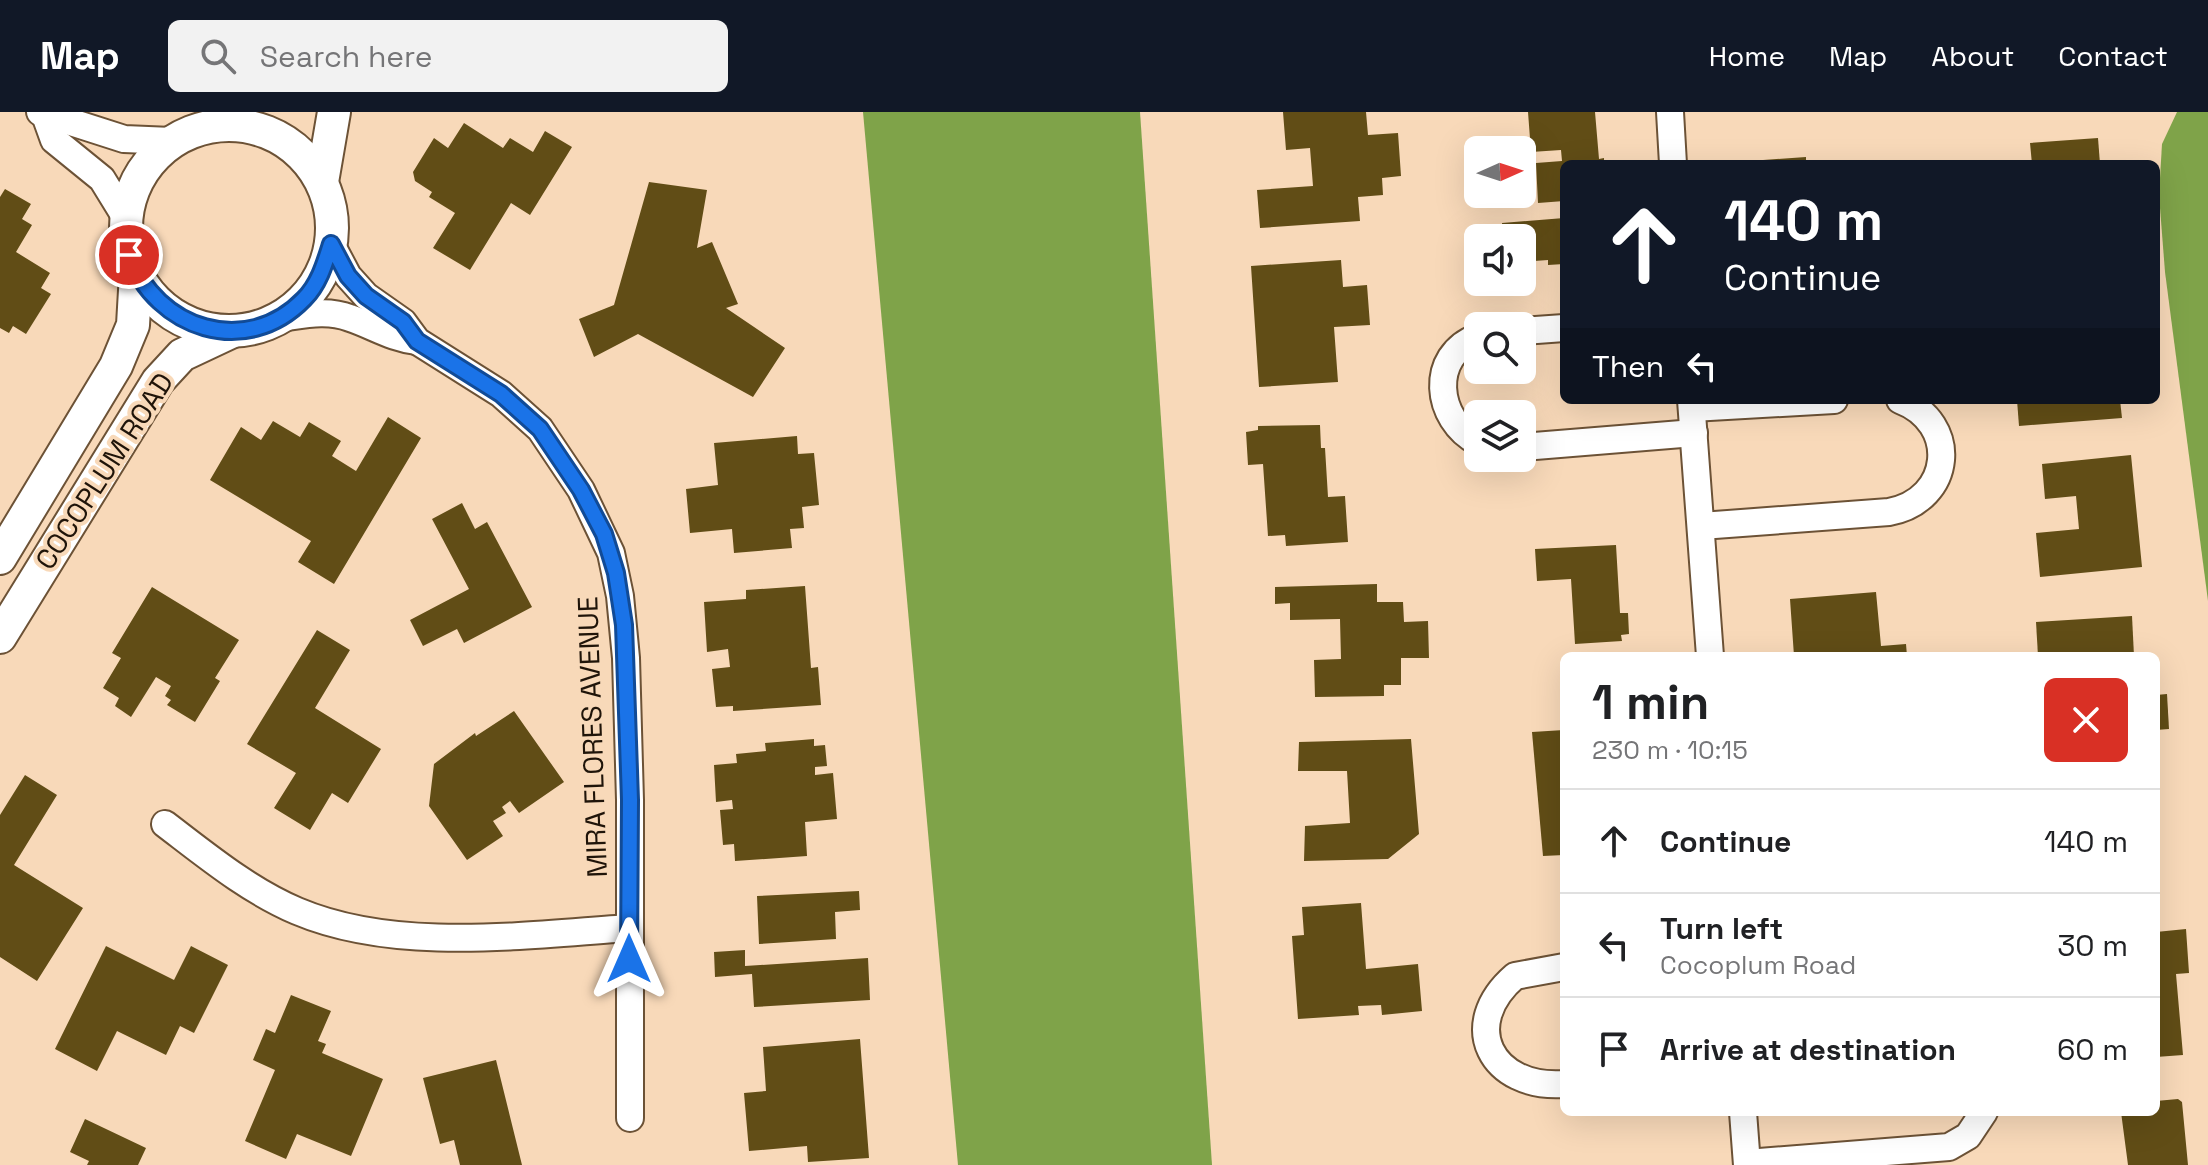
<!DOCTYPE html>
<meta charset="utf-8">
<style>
body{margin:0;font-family:"Space Grotesk",sans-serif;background:#f2f2f2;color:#202124;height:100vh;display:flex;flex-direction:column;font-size:30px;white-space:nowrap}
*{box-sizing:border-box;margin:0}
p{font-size:26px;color:#757577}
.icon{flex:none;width:44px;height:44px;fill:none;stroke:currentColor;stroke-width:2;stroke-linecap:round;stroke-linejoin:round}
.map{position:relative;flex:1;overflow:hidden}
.side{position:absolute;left:1560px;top:540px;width:600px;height:464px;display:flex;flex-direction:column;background:#fff;border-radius:12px;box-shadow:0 8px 32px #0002}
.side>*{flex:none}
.banner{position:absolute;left:1560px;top:48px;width:600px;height:244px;border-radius:12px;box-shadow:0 8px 32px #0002;background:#111827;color:#fff;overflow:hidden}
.needle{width:52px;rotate:87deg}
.buttons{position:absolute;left:1464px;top:24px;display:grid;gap:16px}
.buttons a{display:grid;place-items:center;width:72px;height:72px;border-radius:12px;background:#fff;box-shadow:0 8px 32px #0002;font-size:40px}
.pin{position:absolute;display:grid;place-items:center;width:68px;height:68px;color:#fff;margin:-34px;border:4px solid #fff;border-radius:50%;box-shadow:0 2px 8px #0007}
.me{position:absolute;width:88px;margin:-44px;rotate:0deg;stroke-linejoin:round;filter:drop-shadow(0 0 6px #0008)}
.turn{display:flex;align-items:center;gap:28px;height:168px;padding:0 32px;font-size:36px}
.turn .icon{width:104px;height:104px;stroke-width:2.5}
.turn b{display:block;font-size:56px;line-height:68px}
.then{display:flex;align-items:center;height:76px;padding:0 32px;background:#0003;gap:16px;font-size:30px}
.round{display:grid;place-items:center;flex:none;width:84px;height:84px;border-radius:12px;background:#f2f2f2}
.summary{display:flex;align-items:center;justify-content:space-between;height:136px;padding:0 32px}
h1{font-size:48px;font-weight:700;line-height:60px}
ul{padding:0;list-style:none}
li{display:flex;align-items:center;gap:24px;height:104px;padding:0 32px;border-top:2px solid #e0e0e0}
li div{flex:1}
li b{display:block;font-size:30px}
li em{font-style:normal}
header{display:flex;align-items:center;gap:48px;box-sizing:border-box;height:112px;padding:0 40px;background:#111827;color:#fff}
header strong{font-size:38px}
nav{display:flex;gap:44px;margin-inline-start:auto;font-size:28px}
.search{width:560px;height:72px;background:#f2f2f2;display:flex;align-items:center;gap:20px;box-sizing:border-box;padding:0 28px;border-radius:12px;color:#757577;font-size:30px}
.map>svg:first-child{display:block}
.water{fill:#7fa349}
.building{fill:#614d16}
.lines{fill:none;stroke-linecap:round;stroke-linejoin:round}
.minor-casing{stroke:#6c5236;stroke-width:30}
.tertiary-casing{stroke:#6c5236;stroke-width:36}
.minor{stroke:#fff;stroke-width:26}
.tertiary{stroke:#fff;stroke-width:32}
.route-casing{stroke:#114b97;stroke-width:20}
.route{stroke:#1a73e8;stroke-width:14}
.labels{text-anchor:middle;stroke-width:8;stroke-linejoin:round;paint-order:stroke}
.street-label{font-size:28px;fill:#1f1409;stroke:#f8d9b9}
</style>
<header>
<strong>Map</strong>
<div class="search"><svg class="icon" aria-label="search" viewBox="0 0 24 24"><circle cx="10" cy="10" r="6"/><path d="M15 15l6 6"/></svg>Search here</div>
<nav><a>Home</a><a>Map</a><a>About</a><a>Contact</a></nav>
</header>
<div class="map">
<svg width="2208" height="1053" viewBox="0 0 2208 1053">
<rect width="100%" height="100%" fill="#f8d9b9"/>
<g class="water">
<polygon points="863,0 1140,0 1212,1053 958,1053"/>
<polygon points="2177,0 2208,0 2208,489 2165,160 2159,83 2162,32"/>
</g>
<g class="building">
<polygon points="1283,0 1366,0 1368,23 1398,21 1401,64 1382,66 1383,83 1358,85 1360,109 1260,116 1257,78 1313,74 1310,36 1286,38"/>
<polygon points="1528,0 1595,0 1599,47 1604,46 1604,52 1564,52 1564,89 1538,91 1536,51 1562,49 1561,38 1531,40"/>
<polygon points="464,11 503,36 510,26 533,40 545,19 572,35 530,103 511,91 470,158 433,136 455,101 429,85 432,80 415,69 413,60 434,26 448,36"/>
<polygon points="2098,26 2100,52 2032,52 2030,31"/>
<polygon points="1806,45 1806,52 1763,52 1763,48"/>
<polygon points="649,70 707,78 697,136 712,130 738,192 726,196 785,236 753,285 638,222 594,245 579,207 614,193"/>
<polygon points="5,77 31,92 22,107 32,113 16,140 50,161 41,176 51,182 26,222 13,214 9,221 0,216 0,85"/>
<polygon points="1564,106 1564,152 1548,153 1548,148 1522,150 1522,126 1503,126 1502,111"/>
<polygon points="1341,148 1343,175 1367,173 1370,213 1334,215 1338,270 1259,275 1251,154"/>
<polygon points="2017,288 2120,288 2122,306 2019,314"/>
<polygon points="388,305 421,326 334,472 298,450 311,429 210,368 241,315 261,328 273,309 300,325 309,310 341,329 332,344 356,359"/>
<polygon points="1320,313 1321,336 1325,336 1328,385 1345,384 1348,430 1286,434 1285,423 1268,424 1263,352 1248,353 1246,320 1258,318 1258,314"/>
<polygon points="797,324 798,342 814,341 819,393 802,395 804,416 790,417 792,436 734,441 732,417 690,421 686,377 718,373 714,331"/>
<polygon points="2131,343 2142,455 2040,465 2036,421 2079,417 2076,384 2045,387 2042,352"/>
<polygon points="462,391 475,417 487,410 532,495 464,531 457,517 423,534 410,508 469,477 432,407"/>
<polygon points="1616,433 1620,501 1628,501 1629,522 1621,523 1622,529 1575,532 1571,467 1537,469 1535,437"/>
<polygon points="1377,472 1377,490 1403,490 1404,510 1428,509 1429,546 1401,546 1401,573 1384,573 1384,584 1315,585 1314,548 1341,547 1340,507 1290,508 1290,491 1275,492 1275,475"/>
<polygon points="805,474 811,556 818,555 821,593 733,599 733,594 716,595 712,557 730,555 728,537 707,540 704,490 746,487 746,478"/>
<polygon points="152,475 239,528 215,566 220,569 195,610 167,593 171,588 165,584 171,574 156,565 131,605 115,594 119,586 103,576 121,546 112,541"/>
<polygon points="1876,480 1881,534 1906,532 1907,544 1794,544 1790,487"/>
<polygon points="2132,504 2134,544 2038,544 2036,510"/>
<polygon points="317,518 350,538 315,596 381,637 348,691 332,681 310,718 274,696 296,661 247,632"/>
<polygon points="2167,582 2169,617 2156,618 2156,583"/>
<polygon points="514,599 564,670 519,701 510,689 502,695 506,701 493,709 503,724 467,748 429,694 434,652 475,621 476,624"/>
<polygon points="1564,618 1564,743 1543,744 1532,620"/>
<polygon points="814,627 814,634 825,633 827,654 815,655 815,663 833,661 837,707 805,710 807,744 735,749 734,732 723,733 720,698 733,697 732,688 716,690 714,653 737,651 736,642 766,639 765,631"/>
<polygon points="1411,627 1419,722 1388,747 1304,749 1305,714 1350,711 1347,659 1298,659 1299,630"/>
<polygon points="25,663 57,683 14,753 83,796 37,869 0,845 0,703"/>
<polygon points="859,779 860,798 835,800 836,827 759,832 757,784"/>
<polygon points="1361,791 1366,857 1418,852 1422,899 1382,903 1381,893 1358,894 1359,903 1298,907 1292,824 1304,823 1302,795"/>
<polygon points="2186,817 2189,861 2176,862 2183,943 2156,945 2156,820"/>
<polygon points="106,834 174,868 191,834 228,853 194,921 180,914 166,943 117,919 97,959 55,937"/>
<polygon points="745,838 745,854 868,846 870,888 754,895 752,862 715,865 714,840"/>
<polygon points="291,883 331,899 318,929 326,932 322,941 383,967 351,1044 297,1022 286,1047 245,1029 275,958 253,948 266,917 275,921"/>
<polygon points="860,927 869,1046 808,1050 807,1034 749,1039 744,981 766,979 763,935"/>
<polygon points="496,948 522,1053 460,1053 454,1028 440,1032 423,966"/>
<polygon points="2178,987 2182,990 2188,1053 2128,1053 2121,1000 2156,1000 2156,989"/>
<polygon points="85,1007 146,1036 138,1053 87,1053 89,1049 70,1040"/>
</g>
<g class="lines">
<defs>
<g id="minor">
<polyline points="40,0 124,27 172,29"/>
<polyline points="1670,0 1673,52"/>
<polyline points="45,3 54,28 102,67 126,106"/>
<polyline points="331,132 348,164 366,184 403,210 417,229 501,282 540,317 581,378 611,441 620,484 626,546 630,688 630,1006"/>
<path d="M279 206C303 203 327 197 350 206 374 214 391 226 417 229"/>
<polyline points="1522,219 1564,216"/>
<path d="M1478 225C1428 243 1435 308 1478 330"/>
<polyline points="1691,288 1710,544"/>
<polyline points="1692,296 1834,288"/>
<polyline points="1522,335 1694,321"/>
<path d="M1701 414 1889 400C1953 388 1960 311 1900 288"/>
<path d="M165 712C207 744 248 778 297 799 396 841 525 823 629 816"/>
<path d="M1564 855 1515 864C1458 913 1491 977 1564 972"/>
<polyline points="1743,1000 1747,1053"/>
<polyline points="1747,1051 1949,1035 1968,1024 1984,1000"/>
</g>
<g id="tertiary">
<circle cx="229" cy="116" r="103"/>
<polyline points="322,70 334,0"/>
<polyline points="0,446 116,254 133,213 136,161"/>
<polyline points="0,525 158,269 182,243 233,219"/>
</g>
</defs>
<use href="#minor" class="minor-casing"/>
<use href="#tertiary" class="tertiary-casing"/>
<use href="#minor" class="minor"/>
<use href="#tertiary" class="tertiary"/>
</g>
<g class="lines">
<defs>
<path id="route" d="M129 143C156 217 246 247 304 187 319 172 325 151 331 132L348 164 366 184 403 210 417 229 501 282 540 317 581 378 604 422 616 461 624 513 630 688 629 847"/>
</defs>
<use href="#route" class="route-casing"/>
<use href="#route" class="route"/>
</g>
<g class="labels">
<g class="street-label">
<text transform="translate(104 359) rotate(-57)" y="10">COCOPLUM ROAD</text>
<text transform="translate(592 625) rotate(-92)" y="10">MIRA FLORES AVENUE</text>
</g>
</g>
</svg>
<div class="buttons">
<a><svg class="needle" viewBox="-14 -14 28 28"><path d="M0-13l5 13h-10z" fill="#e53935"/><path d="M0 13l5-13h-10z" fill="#757577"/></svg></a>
<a><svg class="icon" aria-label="sound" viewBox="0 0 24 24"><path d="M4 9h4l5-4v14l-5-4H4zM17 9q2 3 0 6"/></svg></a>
<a><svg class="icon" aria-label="search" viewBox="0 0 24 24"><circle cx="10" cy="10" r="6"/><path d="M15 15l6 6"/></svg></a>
<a><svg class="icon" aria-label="layers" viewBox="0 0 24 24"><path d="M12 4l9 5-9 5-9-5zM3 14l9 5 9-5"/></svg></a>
</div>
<div class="pin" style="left:129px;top:143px;background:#d93025"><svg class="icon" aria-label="arrive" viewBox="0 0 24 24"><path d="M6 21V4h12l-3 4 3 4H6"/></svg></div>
<svg class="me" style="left:629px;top:847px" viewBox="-20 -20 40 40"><path d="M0-17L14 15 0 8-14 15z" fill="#1a73e8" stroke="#fff" stroke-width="4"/></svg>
<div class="banner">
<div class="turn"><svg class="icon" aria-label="ahead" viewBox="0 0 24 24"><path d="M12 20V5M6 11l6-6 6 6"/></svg><div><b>140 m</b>Continue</div></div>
<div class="then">Then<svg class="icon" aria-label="left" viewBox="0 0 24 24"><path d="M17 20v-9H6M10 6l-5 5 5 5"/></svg></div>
</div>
<section class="side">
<div class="summary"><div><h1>1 min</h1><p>230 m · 10:15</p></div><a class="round" style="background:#d93025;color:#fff"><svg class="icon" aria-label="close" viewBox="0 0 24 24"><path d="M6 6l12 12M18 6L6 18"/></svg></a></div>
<ul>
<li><svg class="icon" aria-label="ahead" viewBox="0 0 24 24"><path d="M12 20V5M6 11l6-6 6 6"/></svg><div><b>Continue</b></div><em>140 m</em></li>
<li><svg class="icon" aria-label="left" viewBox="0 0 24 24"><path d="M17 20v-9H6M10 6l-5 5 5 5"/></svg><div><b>Turn left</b><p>Cocoplum Road</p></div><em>30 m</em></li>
<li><svg class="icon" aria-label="arrive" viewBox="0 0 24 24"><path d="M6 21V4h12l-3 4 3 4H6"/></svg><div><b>Arrive at destination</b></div><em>60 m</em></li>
</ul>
</section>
</div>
